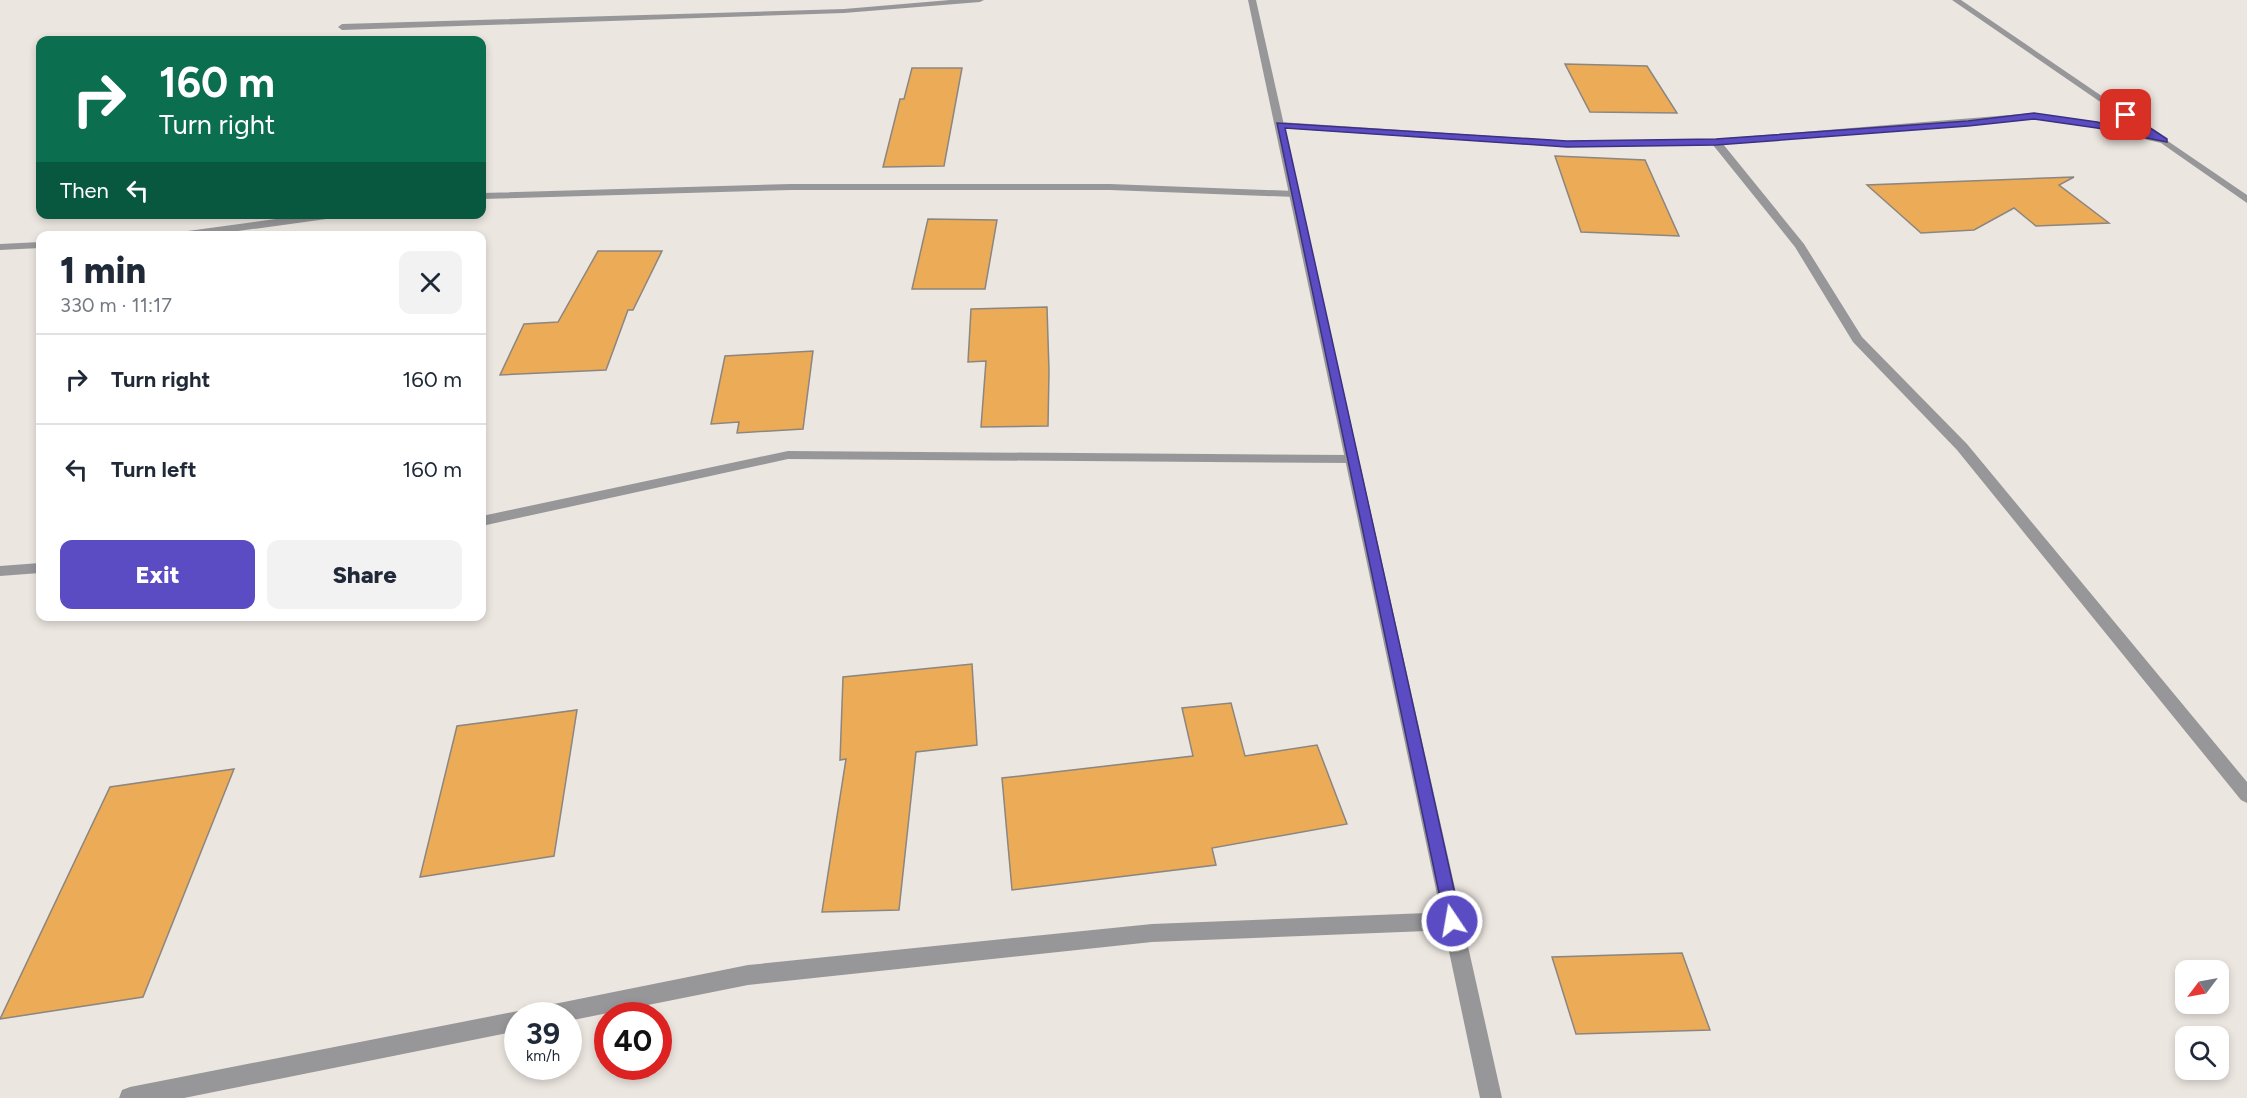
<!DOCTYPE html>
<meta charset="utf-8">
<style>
body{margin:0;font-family:Figtree,sans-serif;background:#f2f2f3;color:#1f2937;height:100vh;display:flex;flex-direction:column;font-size:22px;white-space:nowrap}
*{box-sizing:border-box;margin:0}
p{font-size:20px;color:#747a83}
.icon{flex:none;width:33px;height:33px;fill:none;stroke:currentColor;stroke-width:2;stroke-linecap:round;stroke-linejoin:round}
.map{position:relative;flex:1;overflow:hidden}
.panel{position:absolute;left:36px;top:231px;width:450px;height:390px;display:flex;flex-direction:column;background:#fff;border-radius:12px;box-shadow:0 3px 9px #0003}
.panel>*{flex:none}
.hud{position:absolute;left:36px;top:36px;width:450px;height:183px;border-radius:12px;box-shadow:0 3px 9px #0003;background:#0b6e4f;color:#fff;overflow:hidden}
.needle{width:39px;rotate:238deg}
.buttons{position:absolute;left:2175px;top:960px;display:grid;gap:12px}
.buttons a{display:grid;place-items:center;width:54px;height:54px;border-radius:12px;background:#fff;box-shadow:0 3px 9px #0003;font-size:30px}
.speed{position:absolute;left:504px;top:1002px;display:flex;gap:12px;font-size:30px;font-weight:700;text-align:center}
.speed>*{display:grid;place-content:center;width:78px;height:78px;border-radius:50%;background:#fff;box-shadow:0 3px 9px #0003;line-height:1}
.speed small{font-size:15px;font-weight:400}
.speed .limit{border:9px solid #d22;background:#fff;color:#111}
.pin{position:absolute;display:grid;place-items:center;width:51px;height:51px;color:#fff;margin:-26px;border-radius:12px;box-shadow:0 3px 9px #0006}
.me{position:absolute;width:66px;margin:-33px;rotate:348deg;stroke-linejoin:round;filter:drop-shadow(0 0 4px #0008)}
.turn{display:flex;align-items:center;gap:21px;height:126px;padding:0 24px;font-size:27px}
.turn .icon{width:78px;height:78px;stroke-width:2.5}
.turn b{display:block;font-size:42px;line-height:51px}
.then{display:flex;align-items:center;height:57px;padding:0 24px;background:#0003;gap:12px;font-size:22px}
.round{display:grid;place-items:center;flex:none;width:63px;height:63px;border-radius:12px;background:#f2f2f3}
.overview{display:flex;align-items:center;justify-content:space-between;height:102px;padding:0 24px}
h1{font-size:36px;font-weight:800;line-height:45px}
.primary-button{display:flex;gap:12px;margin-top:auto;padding:12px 24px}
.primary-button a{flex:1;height:69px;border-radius:12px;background:#5b4cc4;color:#fff;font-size:24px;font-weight:800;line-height:69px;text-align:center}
.primary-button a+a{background:#f2f2f3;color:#1f2937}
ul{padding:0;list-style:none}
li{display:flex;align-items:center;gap:18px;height:90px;padding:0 24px;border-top:2px solid #e0e1e3}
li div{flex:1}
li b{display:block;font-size:22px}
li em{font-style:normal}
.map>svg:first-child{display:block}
.building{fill:#ecab57;stroke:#8b8680;stroke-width:1.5}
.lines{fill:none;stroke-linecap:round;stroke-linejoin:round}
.minor{fill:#97979a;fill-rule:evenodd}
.tertiary{fill:#97979a;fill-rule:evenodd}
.route{fill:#5b4cc4;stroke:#3b317f;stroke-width:1.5}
</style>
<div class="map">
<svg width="2247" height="1098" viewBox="0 0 2247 1098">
<rect width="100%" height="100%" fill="#ece6e0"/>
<g class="building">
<polygon points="1565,64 1647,66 1677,113 1590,112"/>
<polygon points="912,68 962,68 944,166 883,167 900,99 904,99"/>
<polygon points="1555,156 1645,160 1679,236 1581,232"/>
<polygon points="2074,177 2059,185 2109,223 2036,226 2014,208 1974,230 1921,233 1867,185"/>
<polygon points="928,219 997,220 985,289 912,289"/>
<polygon points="598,251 662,251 633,310 628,310 606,370 500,375 524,324 558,322"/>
<polygon points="1047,307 1049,371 1048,426 981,427 986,361 968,362 971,309"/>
<polygon points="813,351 803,429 737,433 739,422 711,424 725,356"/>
<polygon points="972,664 977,745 916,752 899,910 822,912 846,759 840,760 843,677"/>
<polygon points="1231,703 1245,756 1317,745 1347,824 1212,848 1216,865 1012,890 1002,778 1193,756 1182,708"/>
<polygon points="577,710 554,856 420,877 457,726"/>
<polygon points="234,769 143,997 0,1019 110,787"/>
<polygon points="1682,953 1710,1030 1576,1034 1552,957"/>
</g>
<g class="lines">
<g class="minor">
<polygon points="950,0 984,0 980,2 844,13 342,30 338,27 342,24 844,9"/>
<polygon points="1952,0 1961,0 2247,195 2247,203 2161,143 2097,128 2034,119 1723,144 1804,244 1862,337 1967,444 2247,782 2247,803 2241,800 1957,450 1853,342 1795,247 1713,145 1567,147 1280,128 1275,125 1280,122 1567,141 1716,139 2034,113 2097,122 2147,134"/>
<polygon points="791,184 1110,184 1295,191 1300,194 1295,197 1110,190 791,190 482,199 482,193"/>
<polygon points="312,214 346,214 341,217 202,236 168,236 173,233"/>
<polygon points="40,242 40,248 0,250 0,244"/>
<polygon points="788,451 1351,455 1358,459 1351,463 788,459 482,526 482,516"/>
<polygon points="40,563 40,573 0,576 0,566"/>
<polygon points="1452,912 1459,915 1462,921 1459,927 1452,930 1152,942 748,985 568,1021 568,1016 534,1016 537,1009 544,1006 748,965 1152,924"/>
<polygon points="518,1011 526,1016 518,1016 518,1031 184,1098 119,1098 122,1090 130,1087"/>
</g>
<polygon class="tertiary" points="1248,0 1256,0 1502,1098 1480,1098"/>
</g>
<polygon class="route" points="2126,112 2167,139 2167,142 2097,128 2034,119 1968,126 1716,145 1567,147 1285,128 1461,921 1458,926 1452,929 1446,926 1277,123 1567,141 1716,139 1968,121 2034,113 2097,122 2149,134 2123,117 2123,113"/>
</svg>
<div class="buttons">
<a><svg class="needle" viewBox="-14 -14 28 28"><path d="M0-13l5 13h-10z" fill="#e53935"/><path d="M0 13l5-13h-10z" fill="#747a83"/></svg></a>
<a><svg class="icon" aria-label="search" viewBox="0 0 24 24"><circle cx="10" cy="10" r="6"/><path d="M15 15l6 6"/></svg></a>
</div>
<div class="speed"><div>39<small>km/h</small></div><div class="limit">40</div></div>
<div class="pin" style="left:2126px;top:115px;background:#d93025"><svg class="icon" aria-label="arrive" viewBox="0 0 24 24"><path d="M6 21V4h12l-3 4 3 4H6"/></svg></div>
<svg class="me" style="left:1452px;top:921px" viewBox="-20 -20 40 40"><circle r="17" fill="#5b4cc4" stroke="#fff" stroke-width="3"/><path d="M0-11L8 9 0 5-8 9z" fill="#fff"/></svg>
<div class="hud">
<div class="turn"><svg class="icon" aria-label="right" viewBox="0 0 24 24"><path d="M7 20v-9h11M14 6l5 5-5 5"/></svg><div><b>160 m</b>Turn right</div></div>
<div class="then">Then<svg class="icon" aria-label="left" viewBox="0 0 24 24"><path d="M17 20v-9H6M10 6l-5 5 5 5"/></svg></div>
</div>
<section class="panel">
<div class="overview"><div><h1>1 min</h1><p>330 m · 11:17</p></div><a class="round"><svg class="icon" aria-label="close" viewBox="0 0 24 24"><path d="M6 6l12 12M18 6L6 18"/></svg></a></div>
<ul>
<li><svg class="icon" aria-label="right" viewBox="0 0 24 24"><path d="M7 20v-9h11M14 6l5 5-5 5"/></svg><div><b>Turn right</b></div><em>160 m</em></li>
<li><svg class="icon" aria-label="left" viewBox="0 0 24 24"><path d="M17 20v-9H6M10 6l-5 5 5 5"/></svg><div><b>Turn left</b></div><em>160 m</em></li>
</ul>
<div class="primary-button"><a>Exit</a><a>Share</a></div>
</section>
</div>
